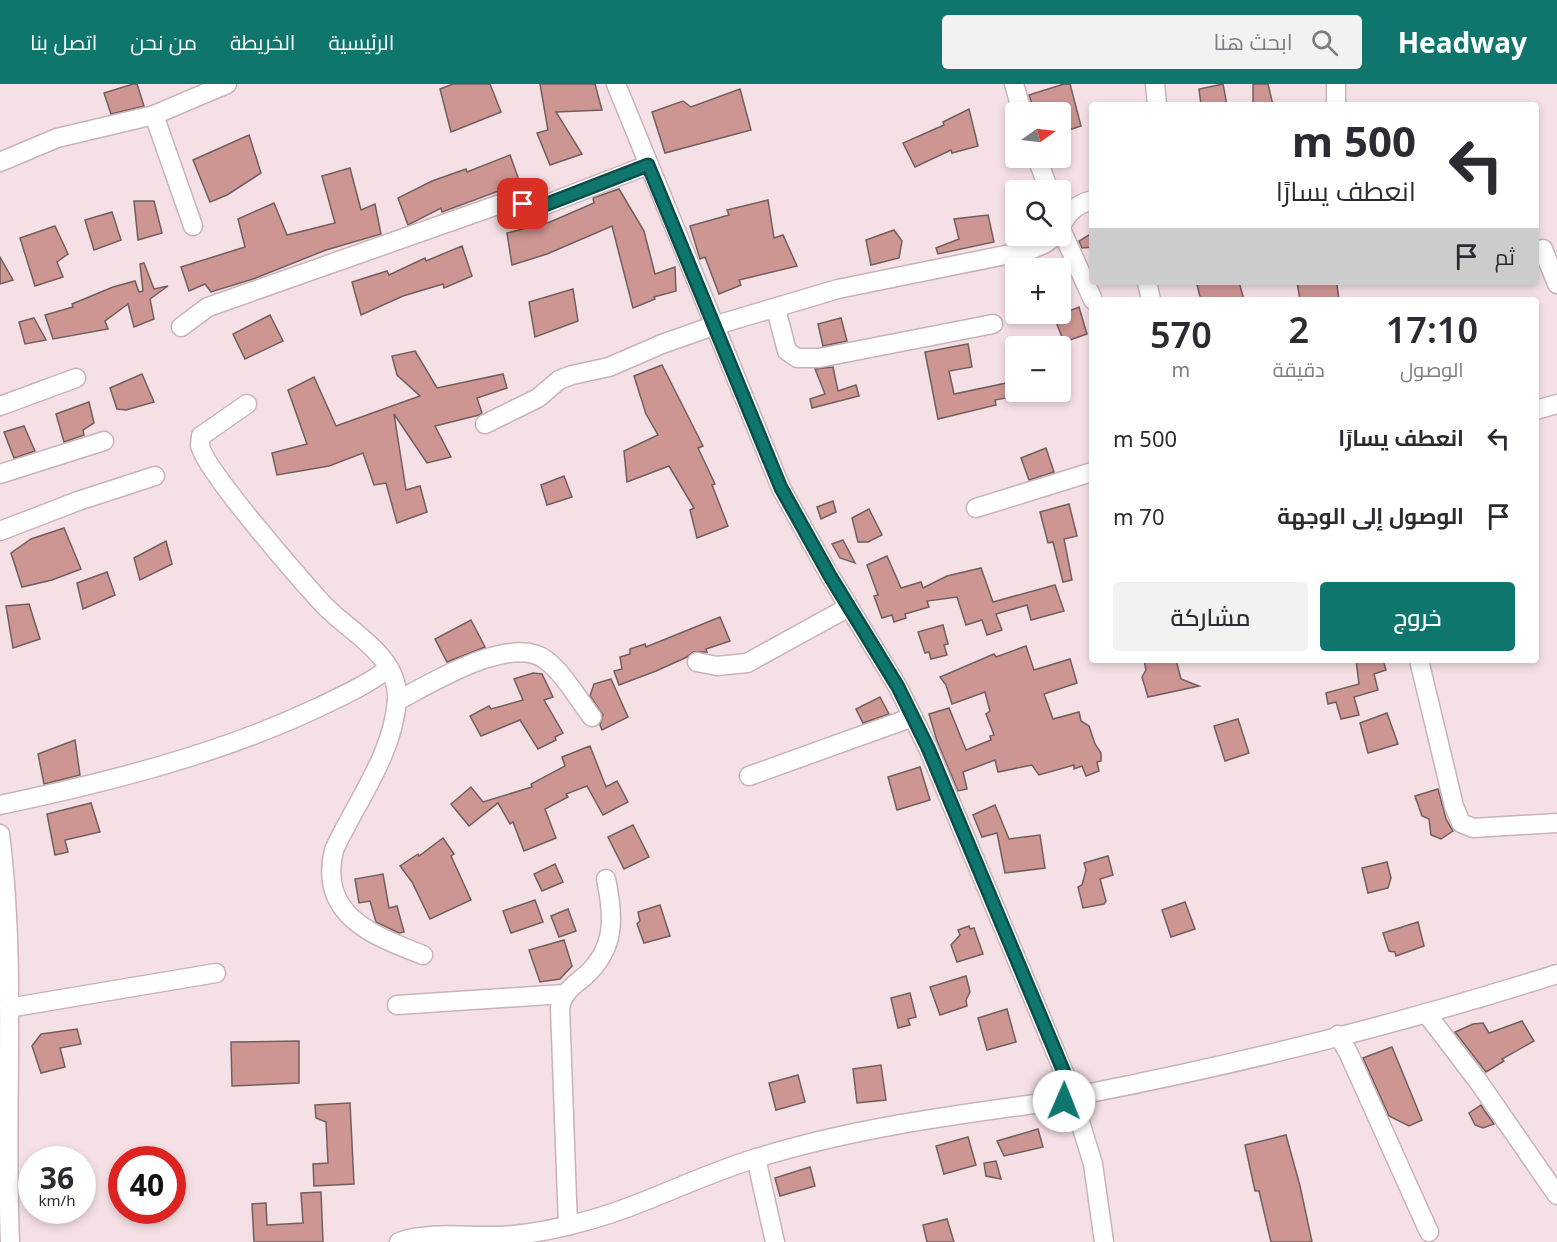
<!DOCTYPE html>
<html lang="ar">
<meta charset="utf-8">
<style>
body{margin:0;font-family:"Noto Sans",Cairo,sans-serif;background:#f2f2f3;color:#2b2b33;direction:rtl;height:100vh;display:flex;flex-direction:column;font-size:22px;white-space:nowrap}
*{box-sizing:border-box;margin:0}
p{font-size:20px;color:#7c7c81}
.icon{flex:none;width:33px;height:33px;fill:none;stroke:currentColor;stroke-width:2;stroke-linecap:round;stroke-linejoin:round}
.map{position:relative;flex:1;overflow:hidden;direction:ltr}
.side{position:absolute;left:1089px;top:213px;width:450px;height:366px;display:flex;flex-direction:column;background:#fff;border-radius:6px;box-shadow:0 3px 9px #0003;direction:rtl}
.side>*{flex:none}
.banner{position:absolute;left:1089px;top:18px;width:450px;height:183px;border-radius:6px;box-shadow:0 3px 9px #0003;direction:rtl;background:#fff;color:#2b2b33;overflow:hidden}
.needle{width:39px;rotate:76deg}
.buttons{position:absolute;left:1005px;top:18px;display:grid;gap:12px}
.buttons a{display:grid;place-items:center;width:66px;height:66px;border-radius:6px;background:#fff;box-shadow:0 3px 9px #0003;font-size:30px}
.speed{position:absolute;left:18px;top:1062px;display:flex;gap:12px;font-size:30px;font-weight:700;text-align:center}
.speed>*{display:grid;place-content:center;width:78px;height:78px;border-radius:50%;background:#fff;box-shadow:0 3px 9px #0003;line-height:1}
.speed small{font-size:15px;font-weight:400}
.speed .limit{border:9px solid #d22;background:#fff;color:#111}
.pin{position:absolute;display:grid;place-items:center;width:51px;height:51px;color:#fff;margin:-26px;border-radius:12px;box-shadow:0 3px 9px #0006}
.me{position:absolute;width:66px;margin:-33px;rotate:1deg;stroke-linejoin:round;filter:drop-shadow(0 0 4px #0008)}
.turn{display:flex;align-items:center;gap:21px;height:126px;padding:0 24px;font-size:27px}
.turn .icon{width:78px;height:78px;stroke-width:2.5}
.turn b{display:block;font-size:42px;line-height:51px}
.then{display:flex;align-items:center;height:57px;padding:0 24px;background:#0003;gap:12px;font-size:22px}
.eta{display:flex;justify-content:space-evenly;align-items:center;height:102px;text-align:center}
.eta b{font-size:36px;font-weight:600;line-height:42px}
.button{display:flex;gap:12px;margin-top:auto;padding:12px 24px}
.button a{flex:1;height:69px;border-radius:6px;background:#0f766e;color:#fff;font-size:24px;font-weight:600;line-height:69px;text-align:center}
.button a+a{background:#f2f2f3;color:#2b2b33}
ul{padding:0;list-style:none}
li{display:flex;align-items:center;gap:18px;height:78px;padding:0 24px}
li div{flex:1}
li b{display:block;font-size:22px}
li em{font-style:normal}
header{display:flex;align-items:center;gap:36px;box-sizing:border-box;height:84px;padding:0 30px;background:#0f766e;color:#fff}
header strong{font-size:28px}
nav{display:flex;gap:33px;margin-inline-start:auto;font-size:21px}
.search{width:420px;height:54px;background:#f2f2f3;display:flex;align-items:center;gap:15px;box-sizing:border-box;padding:0 21px;border-radius:6px;color:#7c7c81;font-size:22px}
.map>svg:first-child{display:block}
.building{fill:#ce9692;stroke:#715f5e;stroke-width:1.5}
.lines{fill:none;stroke-linecap:round;stroke-linejoin:round}
.minor-casing{stroke:#c8b3b8;stroke-width:21}
.minor{stroke:#fff;stroke-width:18}
.route-casing{stroke:#0a4d48;stroke-width:15}
.route{stroke:#0f766e;stroke-width:10}
</style>
<header>
<strong>Headway</strong>
<div class="search"><svg class="icon" aria-label="search" viewBox="0 0 24 24"><circle cx="10" cy="10" r="6"/><path d="M15 15l6 6"/></svg>ابحث هنا</div>
<nav><a>الرئيسية</a><a>الخريطة</a><a>من نحن</a><a>اتصل بنا</a></nav>
</header>
<div class="map">
<svg width="1557" height="1158" viewBox="0 0 1557 1158">
<rect width="100%" height="100%" fill="#f5e0e5"/>
<g class="building">
<polygon points="133,0 137,0 144,22 111,30 104,9"/>
<polygon points="453,0 490,0 501,28 451,48 440,5"/>
<polygon points="540,0 595,0 602,26 556,28 582,70 550,81 537,49 548,46"/>
<polygon points="1064,0 1070,0 1081,42 1060,49 1060,28 1035,28 1029,11"/>
<polygon points="1223,0 1227,21 1201,21 1199,5"/>
<polygon points="1253,0 1268,0 1273,21 1253,21"/>
<polygon points="740,5 751,46 665,69 652,28 683,17 691,23"/>
<polygon points="969,25 978,62 952,69 951,66 915,83 903,59 944,41 943,38"/>
<polygon points="249,51 261,89 227,111 210,118 193,76"/>
<polygon points="510,71 520,99 442,128 441,124 408,141 398,114 432,97 466,85 467,88"/>
<polygon points="350,84 361,126 375,120 381,150 326,166 253,195 211,208 205,200 189,207 181,183 245,163 238,135 274,119 287,151 335,139 322,92"/>
<polygon points="619,105 644,147 655,190 675,183 676,207 654,213 655,215 633,224 612,142 547,170 512,181 507,149 550,138 594,119 593,114"/>
<polygon points="768,116 774,154 783,151 797,182 739,196 741,201 719,210 705,173 700,175 690,142 729,131 727,126"/>
<polygon points="134,117 154,117 162,149 138,156"/>
<polygon points="112,128 121,156 94,166 85,136"/>
<polygon points="988,131 994,158 938,170 936,164 959,155 954,135"/>
<polygon points="55,142 68,170 57,178 63,193 35,202 20,154"/>
<polygon points="894,146 902,157 899,174 871,181 866,156"/>
<polygon points="1092,149 1092,163 1082,164 1079,157"/>
<polygon points="462,162 472,192 444,204 443,200 403,212 361,231 352,198 387,187 389,191 425,174 426,177"/>
<polygon points="0,173 13,196 0,200"/>
<polygon points="144,179 154,205 168,202 150,215 154,235 134,243 128,220 105,237 108,245 53,255 45,231 73,223 72,220 113,203 135,197 139,208 143,207 140,180"/>
<polygon points="1210,198 1239,198 1244,216 1201,216 1197,201"/>
<polygon points="1297,198 1333,198 1337,201 1339,216 1300,216"/>
<polygon points="573,205 578,237 535,253 529,218"/>
<polygon points="1079,223 1087,250 1064,258 1054,233"/>
<polygon points="270,231 283,257 245,275 233,250"/>
<polygon points="34,234 46,256 25,260 19,238"/>
<polygon points="841,234 847,257 823,262 818,240"/>
<polygon points="968,260 972,283 949,287 954,310 1016,297 1016,312 995,316 996,321 938,335 925,268"/>
<polygon points="415,267 437,304 503,290 507,304 477,314 482,329 479,331 435,342 451,373 427,379 394,330 406,406 420,402 427,428 397,439 386,399 374,401 363,369 329,382 277,391 272,369 307,360 288,306 314,293 336,342 420,312 397,291 392,272"/>
<polygon points="662,281 703,362 698,364 715,400 712,401 728,442 697,454 690,426 694,424 669,382 627,398 624,367 658,351 646,330 634,292"/>
<polygon points="833,283 838,307 856,301 859,312 812,324 810,315 825,310 815,285"/>
<polygon points="142,290 154,318 126,326 117,325 110,304"/>
<polygon points="89,318 94,339 83,346 84,351 64,358 56,330"/>
<polygon points="24,342 35,367 14,374 4,348"/>
<polygon points="1046,364 1054,388 1029,396 1021,374"/>
<polygon points="564,392 572,413 547,421 541,401"/>
<polygon points="833,417 836,428 821,435 817,423"/>
<polygon points="1069,420 1077,452 1064,455 1072,496 1063,498 1053,458 1048,459 1040,428"/>
<polygon points="869,425 882,451 868,458 858,458 852,434"/>
<polygon points="64,444 81,485 52,496 22,503 11,469 31,455"/>
<polygon points="843,456 855,479 840,474 832,460"/>
<polygon points="166,457 172,480 140,496 134,474"/>
<polygon points="887,472 901,504 921,498 923,504 947,492 981,484 993,518 1055,501 1064,527 1031,536 1027,521 996,530 1002,546 987,551 982,536 966,541 957,513 927,517 929,523 905,530 906,534 894,538 892,531 882,534 874,512 878,511 867,481"/>
<polygon points="107,488 115,511 83,525 77,499"/>
<polygon points="29,520 40,555 13,564 6,522"/>
<polygon points="720,533 730,557 706,565 707,568 693,568 687,573 656,587 619,601 614,587 622,585 620,573 630,570 630,565 645,560 646,563"/>
<polygon points="471,536 485,563 447,578 435,555"/>
<polygon points="943,541 948,560 944,561 947,571 931,575 929,568 925,569 918,548"/>
<polygon points="1026,562 1034,586 1070,575 1077,599 1044,610 1053,635 1079,628 1081,637 1089,642 1095,660 1101,669 1101,677 1097,678 1099,687 1086,692 1082,682 1074,685 1074,681 1039,691 1032,681 998,688 995,676 963,688 967,705 958,707 937,657 929,630 949,624 966,666 991,656 990,652 994,651 986,630 990,627 985,608 952,620 946,601 940,593 994,570 996,573"/>
<polygon points="1144,576 1176,576 1181,595 1199,602 1148,613 1142,593 1146,586"/>
<polygon points="1356,576 1383,576 1386,586 1374,590 1378,606 1354,613 1359,631 1341,635 1336,618 1328,620 1326,609 1359,600"/>
<polygon points="533,589 542,590 553,613 544,616 563,649 555,653 556,656 538,665 520,636 481,652 470,632 489,622 491,625 523,616 514,595"/>
<polygon points="611,595 628,633 602,646 600,641 603,631 590,612 594,600"/>
<polygon points="880,613 889,630 863,639 856,625"/>
<polygon points="1387,629 1398,660 1368,669 1360,639"/>
<polygon points="1238,635 1249,669 1225,677 1214,642"/>
<polygon points="75,656 80,691 44,700 38,670"/>
<polygon points="590,662 606,703 617,697 628,718 603,731 587,702 566,710 568,713 545,725 556,754 524,767 513,738 510,740 498,719 469,742 451,720 471,703 483,718 532,703 531,700 565,682 562,673"/>
<polygon points="920,683 930,716 897,726 888,693"/>
<polygon points="1438,705 1446,735 1453,747 1441,755 1431,751 1429,735 1422,732 1415,712"/>
<polygon points="91,719 100,748 65,756 68,768 55,771 47,730"/>
<polygon points="995,721 1009,755 1040,751 1045,784 1005,789 997,749 982,753 973,731"/>
<polygon points="633,741 649,773 624,785 608,753"/>
<polygon points="443,754 454,770 451,772 471,816 430,835 412,798 400,782 418,770 419,772"/>
<polygon points="1108,772 1113,791 1100,795 1106,817 1104,820 1083,824 1078,803 1082,801 1086,786 1084,779"/>
<polygon points="1387,778 1391,794 1388,804 1368,809 1362,784"/>
<polygon points="555,780 563,798 542,807 534,790"/>
<polygon points="383,790 389,824 397,822 404,848 399,849 376,838 370,817 359,819 355,795"/>
<polygon points="535,816 543,838 511,849 503,827"/>
<polygon points="1185,818 1195,845 1171,853 1162,826"/>
<polygon points="660,821 670,852 644,859 637,840 640,837 638,828"/>
<polygon points="568,825 576,847 559,853 551,832"/>
<polygon points="1418,838 1424,862 1396,872 1395,868 1389,867 1383,849"/>
<polygon points="969,842 970,845 974,844 983,870 957,878 951,861 960,851 958,846"/>
<polygon points="564,856 572,882 560,895 540,898 529,866"/>
<polygon points="966,892 970,908 966,916 967,922 940,931 930,903"/>
<polygon points="910,909 916,933 908,935 910,941 898,944 891,914"/>
<polygon points="1007,925 1016,958 987,966 978,934"/>
<polygon points="1522,937 1534,957 1502,975 1504,977 1486,988 1455,948 1473,940 1483,939 1489,949"/>
<polygon points="77,945 81,960 60,964 65,983 41,989 32,962 41,950"/>
<polygon points="299,957 299,999 232,1002 231,958"/>
<polygon points="1392,963 1422,1036 1409,1042 1389,1032 1363,974"/>
<polygon points="881,981 886,1016 857,1019 853,985"/>
<polygon points="798,991 805,1018 776,1026 769,999"/>
<polygon points="350,1019 354,1100 314,1102 313,1080 328,1079 326,1038 316,1034 315,1021"/>
<polygon points="1481,1021 1484,1026 1494,1040 1483,1044 1475,1041 1469,1029"/>
<polygon points="1038,1045 1043,1063 1004,1072 997,1057"/>
<polygon points="1286,1051 1300,1102 1312,1158 1271,1158 1259,1107 1255,1107 1245,1061"/>
<polygon points="968,1053 976,1081 944,1090 936,1062"/>
<polygon points="996,1077 1001,1095 986,1092 984,1079"/>
<polygon points="810,1083 815,1102 780,1112 775,1094"/>
<polygon points="321,1108 323,1158 254,1158 252,1120 266,1119 267,1141 303,1139 301,1109"/>
<polygon points="947,1135 954,1158 927,1158 923,1141"/>
</g>
<g class="lines">
<defs>
<g id="minor">
<polyline points="616,0 781,404 830,492 898,603 928,664 1071,1005"/>
<polyline points="1014,0 1022,28"/>
<polyline points="1155,0 1157,21"/>
<polyline points="1336,0 1336,21"/>
<polyline points="154,31 193,142"/>
<polyline points="1037,74 1049,106"/>
<polyline points="0,78 57,54 154,31 227,0"/>
<polyline points="1060,143 1093,216"/>
<path d="M1060 143C1069 128 1075 121 1092 116"/>
<polyline points="1543,165 1557,200"/>
<polyline points="1147,198 1151,216"/>
<polyline points="776,225 787,267 797,274 819,274 993,240"/>
<path d="M181 243 208 223 506 118C519 117 525 125 537 124L648 81"/>
<path d="M247 320 201 352C201 355 200 358 200 361 203 384 301 496 322 519 347 547 400 571 397 616 393 671 356 718 334 766 318 832 374 852 423 871"/>
<polyline points="0,322 76,294"/>
<polyline points="1536,326 1557,320"/>
<polyline points="485,340 538,314 559,296 572,291 609,283 662,260 713,242 838,205 1030,166 1044,160 1055,152"/>
<polyline points="0,390 104,357"/>
<polyline points="976,424 1092,388"/>
<polyline points="0,447 78,417 155,392"/>
<polyline points="1419,576 1454,722 1461,739 1473,744 1557,739"/>
<polyline points="697,578 717,582 747,579 849,523"/>
<path d="M397 617C430 600 511 549 546 576 565 591 578 615 592 633"/>
<polyline points="749,692 913,633"/>
<path d="M0 721C108 698 217 671 317 624 342 612 367 601 389 584"/>
<path d="M0 750C17 885 4 1022 10 1158"/>
<polyline points="397,921 564,910"/>
<polyline points="8,924 216,889"/>
<polyline points="1426,929 1478,997 1557,1111"/>
<polyline points="1338,951 1348,968 1429,1148"/>
<path d="M1085 1010C1244 979 1403 939 1557 890"/>
<polyline points="1077,1028 1093,1080 1104,1158"/>
<polyline points="756,1074 775,1158"/>
<path d="M568 1142 560 924C563 908 573 902 585 892 616 864 614 833 606 795"/>
<path d="M399 1158C429 1147 466 1153 498 1152 525 1151 552 1146 578 1139 640 1124 696 1092 757 1074 857 1043 961 1030 1064 1016"/>
</g>
</defs>
<use href="#minor" class="minor-casing"/>
<use href="#minor" class="minor"/>
</g>
<g class="lines">
<defs>
<polyline id="route" points="523,120 529,125 537,124 648,81 781,404 830,492 898,603 928,664 1071,1005 1064,1017"/>
</defs>
<use href="#route" class="route-casing"/>
<use href="#route" class="route"/>
</g>
</svg>
<div class="buttons">
<a><svg class="needle" viewBox="-14 -14 28 28"><path d="M0-13l5 13h-10z" fill="#e53935"/><path d="M0 13l5-13h-10z" fill="#7c7c81"/></svg></a>
<a><svg class="icon" aria-label="search" viewBox="0 0 24 24"><circle cx="10" cy="10" r="6"/><path d="M15 15l6 6"/></svg></a>
<a>+</a>
<a>−</a>
</div>
<div class="speed"><div>36<small>km/h</small></div><div class="limit">40</div></div>
<div class="pin" style="left:523px;top:120px;background:#d93025"><svg class="icon" aria-label="arrive" viewBox="0 0 24 24"><path d="M6 21V4h12l-3 4 3 4H6"/></svg></div>
<svg class="me" style="left:1064px;top:1017px" viewBox="-20 -20 40 40"><circle r="19" fill="#fff"/><path d="M0-13L10 11 0 6-10 11z" fill="#0f766e"/></svg>
<div class="banner">
<div class="turn"><svg class="icon" aria-label="left" viewBox="0 0 24 24"><path d="M17 20v-9H6M10 6l-5 5 5 5"/></svg><div><b>500 m</b>انعطف يسارًا</div></div>
<div class="then">ثم<svg class="icon" aria-label="arrive" viewBox="0 0 24 24"><path d="M6 21V4h12l-3 4 3 4H6"/></svg></div>
</div>
<section class="side">
<div class="eta">
<div><b>17:10</b><p>الوصول</p></div>
<div><b>2</b><p>دقيقة</p></div>
<div><b>570</b><p>m</p></div>
</div>
<ul>
<li><svg class="icon" aria-label="left" viewBox="0 0 24 24"><path d="M17 20v-9H6M10 6l-5 5 5 5"/></svg><div><b>انعطف يسارًا</b></div><em>500 m</em></li>
<li><svg class="icon" aria-label="arrive" viewBox="0 0 24 24"><path d="M6 21V4h12l-3 4 3 4H6"/></svg><div><b>الوصول إلى الوجهة</b></div><em>70 m</em></li>
</ul>
<div class="button"><a>خروج</a><a>مشاركة</a></div>
</section>
</div>
